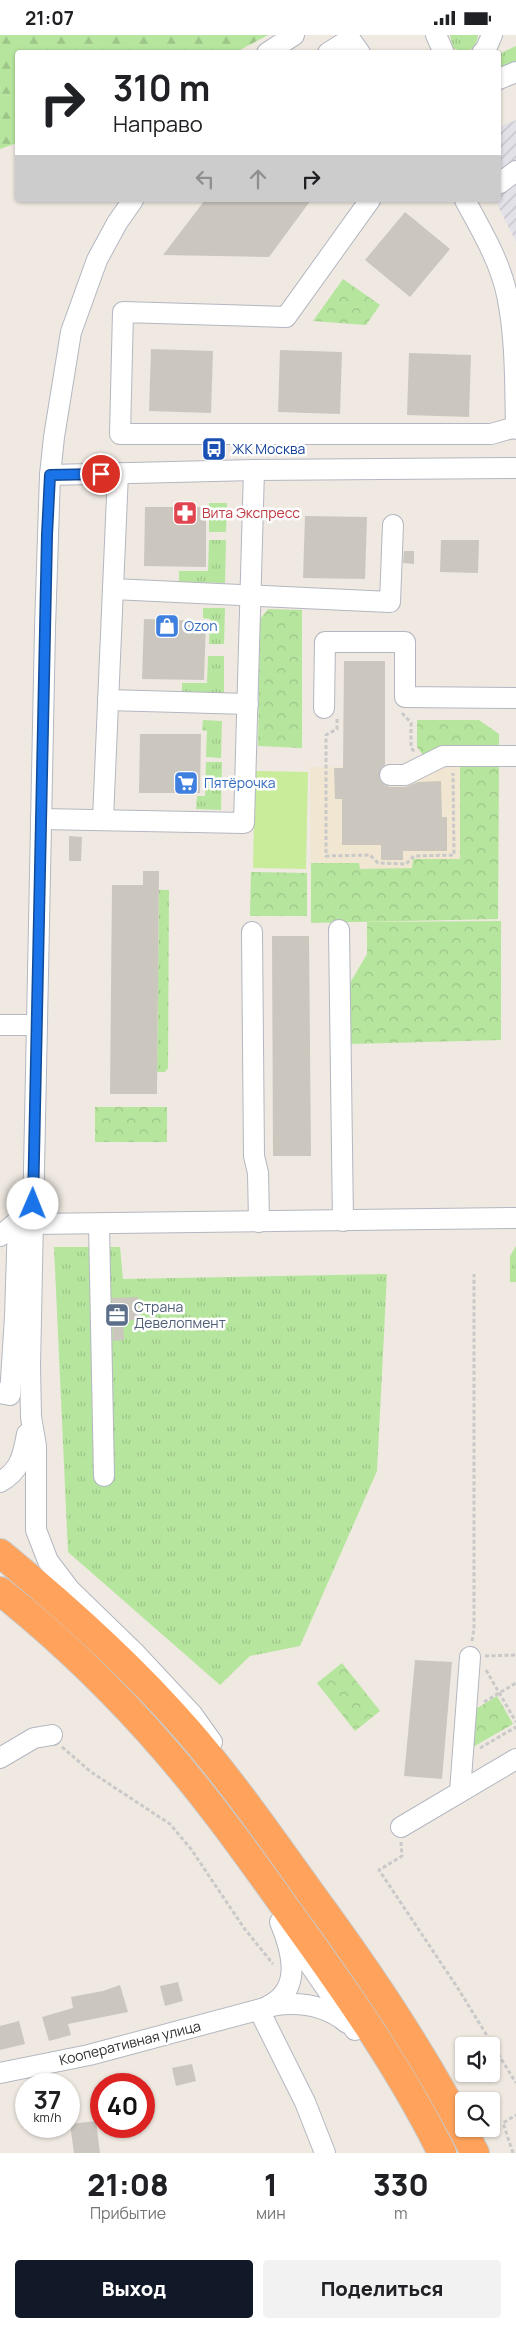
<!DOCTYPE html>
<html lang="ru">
<meta charset="utf-8">
<style>
body{margin:0;font-family:Manrope,sans-serif;background:#f2f2f2;color:#202124;height:100vh;display:flex;flex-direction:column;font-size:19px;white-space:nowrap}
*{box-sizing:border-box;margin:0}
p{font-size:16px;color:#757577}
.icon{flex:none;width:28px;height:28px;fill:none;stroke:currentColor;stroke-width:2;stroke-linecap:round;stroke-linejoin:round}
.map{position:relative;height:2118px;overflow:hidden}
.side{display:flex;flex-direction:column;background:#fff;flex:1}
.side>*{flex:none}
.guide{position:absolute;left:15px;top:15px;width:486px;height:152px;border-radius:5px;box-shadow:0 1px 4px #0004;background:#fff;color:#202124;overflow:hidden}
.fabs{position:absolute;left:455px;top:2002px;display:grid;gap:10px}
.fabs a{display:grid;place-items:center;width:45px;height:45px;border-radius:5px;background:#fff;box-shadow:0 1px 4px #0004;font-size:25px}
.speed{position:absolute;left:15px;top:2038px;display:flex;gap:10px;font-size:25px;font-weight:700;text-align:center}
.speed>*{display:grid;place-content:center;width:65px;height:65px;border-radius:50%;background:#fff;box-shadow:0 1px 4px #0004;line-height:1}
.speed small{font-size:12px;font-weight:400}
.speed .limit{border:8px solid #d22;background:#fff;color:#111}
.pin{position:absolute;display:grid;place-items:center;width:42px;height:42px;color:#fff;margin:-21px;border:2px solid #fff;border-radius:50%;box-shadow:0 1px 5px #0007}
.me{position:absolute;width:55px;margin:-28px;rotate:1deg;stroke-linejoin:round;filter:drop-shadow(0 0 4px #0008)}
.turn{display:flex;align-items:center;gap:18px;height:105px;padding:0 15px;font-size:22px}
.turn .icon{width:65px;height:65px;stroke-width:2.5}
.turn b{display:block;font-size:35px;line-height:42px}
.lanes{display:flex;align-items:center;height:48px;padding:0 15px;background:#0003;justify-content:center;gap:25px;direction:ltr}
.lanes .off{opacity:.35}
.eta{display:flex;justify-content:space-evenly;align-items:center;height:85px;text-align:center}
.eta b{font-size:30px;font-weight:800;line-height:35px}
.action{display:flex;gap:10px;margin-top:auto;padding:10px 15px}
.action a{flex:1;height:58px;border-radius:5px;background:#111827;color:#fff;font-size:20px;font-weight:800;line-height:58px;text-align:center}
.action a+a{background:#f2f2f2;color:#202124}
.status{display:flex;justify-content:space-between;align-items:center;height:35px;padding:0 25px;background:#fff;direction:ltr}
.status svg{height:14px;fill:currentColor}
.map>svg:first-child{display:block}
.industrial{fill:url(#industrial-furrows)}
.education{fill:#f0e6d1}
.grass{fill:url(#grass-tufts)}
.forest{fill:url(#forest-firs)}
.park{fill:url(#park-crowns)}
.pitch{fill:#c9ec9a}
.building{fill:#cbc7bf}
.lines{fill:none;stroke-linecap:round;stroke-linejoin:round}
.minor-casing{stroke:#b4b7c1;stroke-width:22}
.highway-casing{stroke:#c9c9c9;stroke-width:30}
.path{stroke:#c9c9c9;stroke-width:3;stroke-dasharray:4 2.5;stroke-linecap:butt}
.minor{stroke:#fff;stroke-width:20}
.highway{stroke:#ffa35c;stroke-width:28}
.route-casing{stroke:#114b97;stroke-width:12}
.route{stroke:#1a73e8;stroke-width:9}
.labels{text-anchor:middle;stroke-width:5;stroke-linejoin:round;paint-order:stroke}
.transit-label{font-size:14px;fill:#164399;stroke:#fff;text-anchor:start}
.health-label{font-size:14px;fill:#be3a42;stroke:#fff;text-anchor:start}
.shop-label{font-size:14px;fill:#366cbe;stroke:#fff;text-anchor:start}
.service-label{font-size:14px;fill:#4e5e75;stroke:#fff;text-anchor:start}
.street-label{font-size:14px;fill:#2e2e2e;stroke:#fff}
</style>
<div class="status"><b>21:07</b><svg viewBox="0 0 49 12"><path d="M0 12V9h3v3zM5 12V6h3v6zM10 12V3h3v9zM15 12V0h3v12zM26 1h20v11H26zM47 4h2v5h-2z"/></svg></div>
<div class="map">
<svg width="516" height="2118" viewBox="0 0 516 2118">
<defs>
<pattern id="industrial-furrows" width="10" height="10" patternUnits="userSpaceOnUse" patternTransform="scale(1.25)"><rect width="10" height="10" fill="#e3e1e8"/><path d="M-1 1l2-2M0 10L10 0M9 11l2-2" fill="none" stroke="#c3c1c7"/></pattern>
<pattern id="grass-tufts" width="24" height="20" patternUnits="userSpaceOnUse" patternTransform="scale(1.25)"><rect width="24" height="20" fill="#b6e59e"/><path d="M3 7l-1-3M5 7V3M7 7l1-3M15 17l-1-3M17 17v-4M19 17l1-3" fill="none" stroke="#9dc588"/></pattern>
<pattern id="forest-firs" width="22" height="20" patternUnits="userSpaceOnUse" patternTransform="scale(1.25)"><rect width="22" height="20" fill="#b6e59e"/><path d="M5 1l3.5 6h-7zM16 11l3.5 6h-7z" fill="#9dc588"/></pattern>
<pattern id="park-crowns" width="20" height="18" patternUnits="userSpaceOnUse" patternTransform="scale(1.25)"><rect width="20" height="18" fill="#b6e59e"/><path d="M2 6a3 3 0 1 1 6 0M12 15a3 3 0 1 1 6 0" fill="none" stroke="#9dc588"/></pattern>
</defs>
<rect width="100%" height="100%" fill="#efe9e1"/>
<polygon class="industrial" points="516,85 516,207 495,165 499,165 499,92"/>
<polygon class="education" points="499,716 498,884 311,888 310,732 406,733"/>
<g class="grass">
<path d="M450 0H478C476 15 467 20 453 13Z"/>
<polygon points="516,11 516,29 499,37 499,19"/>
<polygon points="209,468 227,468 226,497 209,497"/>
<polygon points="209,505 226,505 225,548 179,547 179,536 208,536"/>
<polygon points="203,573 225,573 224,609 209,609 210,584 203,583"/>
<polygon points="208,621 224,621 224,661 182,661 182,648 207,648"/>
<polygon points="203,685 222,686 221,723 206,722 207,696 202,695"/>
<polygon points="206,727 222,727 221,775 196,774 197,761 205,761"/>
<polygon points="159,855 169,855 168,1033 165,1037 157,1037"/>
<polygon points="516,1211 516,1247 510,1247 510,1221"/>
<polygon points="54,1212 120,1212 123,1244 387,1239 377,1436 300,1611 250,1621 220,1650 68,1517"/>
</g>
<polygon class="forest" points="0,0 268,0 236,17 18,18 17,108 0,114"/>
<g class="park">
<polygon points="343,244 380,270 366,290 313,286"/>
<polygon points="268,574 302,575 302,713 258,711 260,584"/>
<polygon points="417,685 479,685 499,699 499,716 426,724 417,712"/>
<polygon points="499,730 498,884 311,888 311,828 359,828 360,834 412,833 413,824 460,824 460,731"/>
<polygon points="251,837 307,838 307,881 250,881"/>
<polygon points="501,886 501,1005 349,1009 347,953 367,919 367,887"/>
<rect x="95" y="1072" width="72" height="35"/>
<polygon points="342,1628 380,1676 355,1696 317,1648"/>
<polygon points="497,1661 513,1689 473,1712 474,1675"/>
</g>
<polygon class="pitch" points="255,736 308,737 306,834 253,833"/>
<g class="building">
<polygon points="205,165 311,165 269,222 163,220"/>
<polygon points="405,177 450,214 410,262 365,225"/>
<polygon points="151,314 213,316 211,378 149,376"/>
<polygon points="280,315 342,317 340,379 278,377"/>
<polygon points="409,318 471,320 469,382 407,380"/>
<polygon points="145,472 206,472 206,532 144,531"/>
<polygon points="305,481 367,482 365,544 303,543"/>
<polygon points="441,505 479,505 478,538 440,537"/>
<polygon points="404,516 414,516 414,529 403,528"/>
<polygon points="144,584 206,586 204,645 142,644"/>
<polygon points="344,626 385,626 385,729 380,735 380,745 384,750 390,752 405,752 418,747 441,746 442,782 447,782 447,816 403,816 403,825 381,825 381,810 342,810 342,764 335,764 334,733 343,733"/>
<polygon points="140,699 201,699 200,758 139,758"/>
<polygon points="69,801 82,802 81,826 69,826"/>
<polygon points="143,836 159,836 157,1059 110,1059 112,850 143,850"/>
<polygon points="272,901 309,901 311,1121 273,1121"/>
<polygon points="138,1262 140,1285 123,1286 124,1305 113,1306 112,1263"/>
<polygon points="415,1625 452,1627 442,1744 404,1741"/>
<polygon points="178,1947 183,1966 165,1971 160,1951"/>
<polygon points="120,1950 128,1977 68,1989 71,2000 49,2006 42,1982 73,1973 71,1962 103,1956"/>
<polygon points="19,1986 25,2009 0,2015 0,1991"/>
<polygon points="192,2029 196,2046 176,2051 172,2033"/>
<polygon points="96,2086 100,2118 74,2118 70,2089"/>
</g>
<g class="lines">
<defs>
<g id="minor">
<polyline points="436,0 444,18"/>
<polyline points="267,18 294,0"/>
<polyline points="328,18 350,4 360,18"/>
<polyline points="482,18 485,16 492,0"/>
<polyline points="499,44 516,37"/>
<polyline points="499,144 500,148 516,136"/>
<polyline points="133,165 117,188 97,225 71,297 54,402 50,440 45,593 30,1332 31,1382 36,1411 36,1495 48,1526 70,1555 136,1619 192,1679 212,1707"/>
<polyline points="370,165 286,282 123,277 120,399 491,399 516,392"/>
<path d="M465 165C481 195 500 226 507 260 516 303 515 350 516 394"/>
<polyline points="50,440 254,435 516,433"/>
<polyline points="113,554 390,567 393,490"/>
<polyline points="108,665 248,669"/>
<polyline points="324,673 325,607 405,607 405,662 516,663"/>
<polyline points="390,740 405,740 443,721 516,721"/>
<polyline points="41,784 244,788 254,435"/>
<polyline points="103,784 118,438"/>
<polyline points="339,895 343,1186"/>
<polyline points="252,897 254,1121 258,1138 259,1187"/>
<polyline points="0,990 37,990"/>
<polyline points="32,1189 516,1183"/>
<polyline points="99,1189 104,1441"/>
<polyline points="0,1201 18,1186"/>
<polyline points="0,1358 10,1360 15,1282 18,1186"/>
<path d="M0 1447C20 1436 23 1421 27 1399"/>
<polyline points="0,1723 34,1703 52,1700"/>
<polyline points="460,1757 470,1622"/>
<polyline points="401,1792 516,1724"/>
<polyline points="290,1901 355,1995"/>
<path d="M268 1971C303 1955 292 1916 280 1887"/>
<polyline points="259,1975 305,2067 325,2118"/>
<path d="M0 2038 89 2020 276 1970C302 1967 327 1971 347 1988"/>
</g>
<g id="highway">
<path d="M0 1518C67 1573 132 1631 188 1696 233 1748 272 1804 312 1860 373 1943 428 2025 475 2118"/>
<path d="M0 1556C60 1604 116 1658 166 1716 211 1768 250 1823 290 1879 345 1955 400 2033 442 2118"/>
</g>
</defs>
<use href="#minor" class="minor-casing"/>
<use href="#highway" class="highway-casing"/>
<g class="path">
<polyline points="402,678 411,688 411,713 415,717"/>
<polyline points="337,684 337,694 326,700 326,821 370,820 378,828 406,829 414,821 454,820 453,738"/>
<polyline points="472,1606 474,1593 474,1239"/>
<polyline points="485,1621 516,1620"/>
<polyline points="486,1635 516,1687"/>
<polyline points="484,1667 516,1648"/>
<polyline points="62,1712 91,1737 170,1789 191,1814 244,1893 273,1929"/>
<polyline points="480,1713 516,1692"/>
<polyline points="401,1807 402,1821 379,1835 459,1955 516,2048"/>
<polyline points="513,2118 503,2088 516,2080"/>
</g>
<use href="#minor" class="minor"/>
<use href="#highway" class="highway"/>
</g>
<g class="lines">
<defs>
<polyline id="route" points="33,1169 47,500 50,440 101,439"/>
</defs>
<use href="#route" class="route-casing"/>
<use href="#route" class="route"/>
</g>
<defs>
<symbol id="bus-square" viewBox="-11 -11 22 22"><rect x="-9" y="-9" width="18" height="18" rx="4" fill="#1a4fb4" stroke="#fff"/><path d="M-5-6H5V4H4V6H2V4H-2V6H-4V4H-5ZM-3.5-4V0h7V-4ZM-3.5 1.2v1.5H-2V1.2ZM2 1.2v1.5H3.5V1.2Z" fill="#fff"/></symbol>
<symbol id="pharmacy-square" viewBox="-11 -11 22 22"><rect x="-9" y="-9" width="18" height="18" rx="4" fill="#e0444e" stroke="#fff"/><path d="M-2-6h4v4h4v4h-4v4h-4v-4h-4v-4h4Z" fill="#fff"/></symbol>
<symbol id="shop-square" viewBox="-11 -11 22 22"><rect x="-9" y="-9" width="18" height="18" rx="4" fill="#3f7fe0" stroke="#fff"/><path d="M-5-2.5h2.3a2.7 3.5 0 0 1 5.4 0H5L5.5 6h-11ZM-1.5-2.5h3a1.5 2.3 0 0 0-3 0Z" fill="#fff"/></symbol>
<symbol id="supermarket-square" viewBox="-11 -11 22 22"><rect x="-9" y="-9" width="18" height="18" rx="4" fill="#3f7fe0" stroke="#fff"/><path d="M-6-5.5h2.5l.6 2H6L4.5 2H-2.5L-4.4-4H-6ZM-1.5 3.2a1.3 1.3 0 1 0 .1 0ZM3 3.2a1.3 1.3 0 1 0 .1 0Z" fill="#fff"/></symbol>
<symbol id="office-square" viewBox="-11 -11 22 22"><rect x="-9" y="-9" width="18" height="18" rx="4" fill="#5c6f8a" stroke="#fff"/><path d="M-6-3h4V-5.5h4V-3h4V5H-6ZM-1-4.5V-3h2v-1.5ZM-6 0V1H6V0Z" fill="#fff"/></symbol>
</defs>
<g fill-rule="evenodd">
<use href="#bus-square" x="200" y="400" width="28" height="28"/>
<use href="#pharmacy-square" x="171" y="464" width="28" height="28"/>
<use href="#shop-square" x="153" y="577" width="28" height="28"/>
<use href="#supermarket-square" x="172" y="734" width="28" height="28"/>
<use href="#office-square" x="103" y="1266" width="28" height="28"/>
</g>
<g class="labels">
<g class="transit-label">
<text x="232" y="419">ЖК Москва</text>
</g>
<g class="health-label">
<text x="202" y="483">Вита Экспресс</text>
</g>
<g class="shop-label">
<text x="184" y="596">Ozon</text>
<text x="204" y="753">Пятёрочка</text>
</g>
<g class="service-label">
<text x="134" y="1277">Страна<tspan x="134" dy="16">Девелопмент</tspan></text>
</g>
<g class="street-label">
<text transform="translate(130 2008) rotate(-14)" y="5">Кооперативная улица</text>
</g>
</g>
</svg>
<div class="fabs">
<a><svg class="icon" aria-label="sound" viewBox="0 0 24 24"><path d="M4 9h4l5-4v14l-5-4H4zM17 9q2 3 0 6"/></svg></a>
<a><svg class="icon" aria-label="search" viewBox="0 0 24 24"><circle cx="10" cy="10" r="6"/><path d="M15 15l6 6"/></svg></a>
</div>
<div class="speed"><div>37<small>km/h</small></div><div class="limit">40</div></div>
<div class="pin" style="left:101px;top:439px;background:#d93025"><svg class="icon" aria-label="arrive" viewBox="0 0 24 24"><path d="M6 21V4h12l-3 4 3 4H6"/></svg></div>
<svg class="me" style="left:33px;top:1169px" viewBox="-20 -20 40 40"><circle r="19" fill="#fff"/><path d="M0-13L10 11 0 6-10 11z" fill="#1a73e8"/></svg>
<div class="guide">
<div class="turn"><svg class="icon" aria-label="right" viewBox="0 0 24 24"><path d="M7 20v-9h11M14 6l5 5-5 5"/></svg><div><b>310 m</b>Направо</div></div>
<div class="lanes"><svg class="icon off" aria-label="left" viewBox="0 0 24 24"><path d="M17 20v-9H6M10 6l-5 5 5 5"/></svg><svg class="icon off" aria-label="ahead" viewBox="0 0 24 24"><path d="M12 20V5M6 11l6-6 6 6"/></svg><svg class="icon" aria-label="right" viewBox="0 0 24 24"><path d="M7 20v-9h11M14 6l5 5-5 5"/></svg></div>
</div>
</div>
<section class="side">
<div class="eta">
<div><b>21:08</b><p>Прибытие</p></div>
<div><b>1</b><p>мин</p></div>
<div><b>330</b><p>m</p></div>
</div>
<div class="action"><a>Выход</a><a>Поделиться</a></div>
</section>
